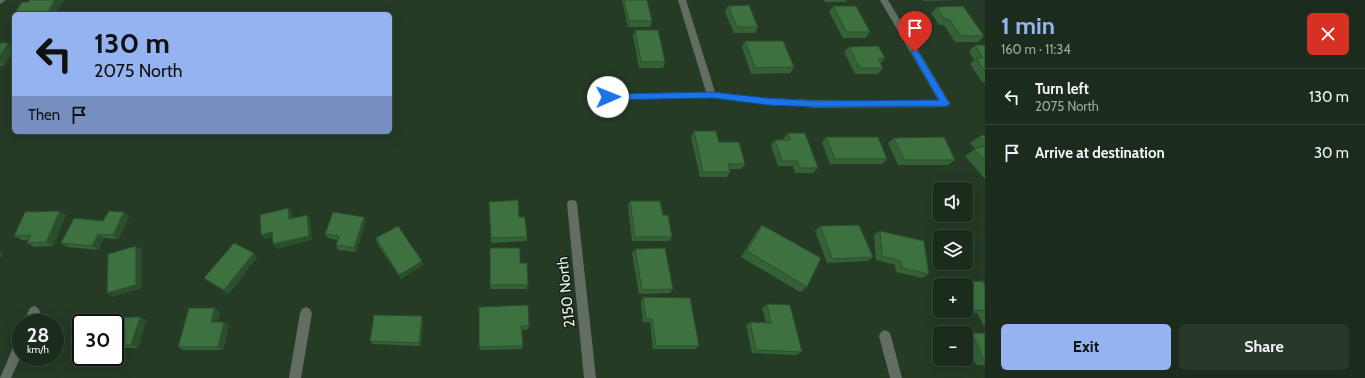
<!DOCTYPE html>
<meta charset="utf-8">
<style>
body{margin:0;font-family:Cabin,sans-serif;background:#293829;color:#f1f3f6;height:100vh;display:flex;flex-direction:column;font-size:15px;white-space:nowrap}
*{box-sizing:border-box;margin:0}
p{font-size:13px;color:#a0a7a3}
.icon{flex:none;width:22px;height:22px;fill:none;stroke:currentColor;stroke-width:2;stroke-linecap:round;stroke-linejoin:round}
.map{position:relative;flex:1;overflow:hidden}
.sheet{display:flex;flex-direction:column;background:#1c2c1c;width:380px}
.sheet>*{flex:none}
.top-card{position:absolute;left:12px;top:12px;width:380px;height:122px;border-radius:6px;box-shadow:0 4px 16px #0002,0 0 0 1px #3a483b;background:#95b2f1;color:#111;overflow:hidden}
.controls{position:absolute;left:933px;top:182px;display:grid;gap:8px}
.controls a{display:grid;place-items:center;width:40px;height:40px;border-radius:6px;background:#1c2c1c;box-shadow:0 4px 16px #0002,0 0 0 1px #3a483b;font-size:20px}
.speed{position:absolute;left:12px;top:314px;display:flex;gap:8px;font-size:20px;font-weight:700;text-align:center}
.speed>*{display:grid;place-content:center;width:52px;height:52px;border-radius:50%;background:#1c2c1c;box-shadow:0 4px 16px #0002,0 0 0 1px #3a483b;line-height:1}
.speed small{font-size:10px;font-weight:400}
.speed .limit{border:2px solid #111;border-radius:6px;background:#fff;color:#111}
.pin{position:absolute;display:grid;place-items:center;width:34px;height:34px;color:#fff;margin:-41px -17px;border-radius:50% 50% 50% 0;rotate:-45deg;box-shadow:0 0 4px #0007}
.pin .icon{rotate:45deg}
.me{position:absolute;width:44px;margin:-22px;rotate:89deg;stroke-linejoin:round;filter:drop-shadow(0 0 3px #0008)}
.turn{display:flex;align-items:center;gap:14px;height:84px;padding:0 16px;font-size:18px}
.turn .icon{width:52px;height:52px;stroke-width:2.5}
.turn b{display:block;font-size:28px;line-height:34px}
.then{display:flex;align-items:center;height:38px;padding:0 16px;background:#0003;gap:8px;font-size:15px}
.round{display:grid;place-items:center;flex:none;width:42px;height:42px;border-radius:6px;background:#293829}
.overview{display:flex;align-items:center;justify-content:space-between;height:68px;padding:0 16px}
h1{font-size:24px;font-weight:700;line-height:30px;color:#95b2f1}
.action{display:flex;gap:8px;margin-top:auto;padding:8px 16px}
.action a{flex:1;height:46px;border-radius:6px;background:#95b2f1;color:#111;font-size:16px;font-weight:700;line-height:46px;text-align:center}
.action a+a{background:#293829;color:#f1f3f6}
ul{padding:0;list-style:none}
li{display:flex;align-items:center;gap:12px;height:56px;padding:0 16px;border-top:1px solid #3a483b}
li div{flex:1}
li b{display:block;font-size:15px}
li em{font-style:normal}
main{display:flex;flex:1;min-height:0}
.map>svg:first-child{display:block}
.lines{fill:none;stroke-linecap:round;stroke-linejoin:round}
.minor{fill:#636e63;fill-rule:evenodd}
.wall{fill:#346136}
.shaded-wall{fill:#2b4f2c}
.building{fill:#3d713f;stroke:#2b4f2c}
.route{fill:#1a73e8;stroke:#114b97}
.labels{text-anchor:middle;stroke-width:3;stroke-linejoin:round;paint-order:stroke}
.street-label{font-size:15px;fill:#e8f6e8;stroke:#151f16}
</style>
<main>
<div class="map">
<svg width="985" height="378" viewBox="0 0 985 378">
<rect width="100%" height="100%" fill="#253b26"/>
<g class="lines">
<g class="minor">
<polygon points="0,0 6,0 0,4"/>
<polygon points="678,0 686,0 715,92 767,98 817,100 938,100 880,0 888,0 950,103 945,107 817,108 767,104 712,98 606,99 605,97 606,95 609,94 706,92"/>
<polygon points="572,200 576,201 577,204 596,378 584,378 567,204 568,201"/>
<polygon points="34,306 38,308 40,312 35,323 23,323 30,308"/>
<polygon points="306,307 310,309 312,313 301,378 289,378 300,313 302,309"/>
<polygon points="885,330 889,332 891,336 902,378 890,378 879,336 881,332"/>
<polygon points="21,336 21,356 11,378 0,378 17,338"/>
</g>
</g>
<g class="wall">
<polygon points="30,0 64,0 55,14 16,14 15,13 28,2"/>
<polygon points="622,0 647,0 652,21 650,27 628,27"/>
<polygon points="824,0 847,0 846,2 825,2"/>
<polygon points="923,0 958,0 923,1"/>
<polygon points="728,6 758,27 755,33 734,33 725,12"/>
<polygon points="833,6 870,32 865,38 843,38 829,12"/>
<polygon points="937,7 984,36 978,42 955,42 944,25 939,25 931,13"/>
<polygon points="635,30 665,62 663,68 639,68 633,36"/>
<polygon points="745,41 794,67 790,73 751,74 742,47"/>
<polygon points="0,43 4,66 0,66"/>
<polygon points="975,45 985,45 985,82 982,82 970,64 974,60 969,51"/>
<polygon points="849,47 885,58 881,63 883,68 878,74 855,74 844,52"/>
<polygon points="694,131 719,142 745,164 741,169 729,169 730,172 727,177 700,177 691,137"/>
<polygon points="788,133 818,168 813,173 795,173 793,166 778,166 771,145 775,140 784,140 783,139"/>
<polygon points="985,135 985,179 965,156 975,149 970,143 980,136"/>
<polygon points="826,137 887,159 882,164 830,164 822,142"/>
<polygon points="894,138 955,160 948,165 898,165 888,143"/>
<polygon points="630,201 663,215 672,237 669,241 632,241 628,205"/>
<polygon points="489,202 527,237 527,241 491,243"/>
<polygon points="124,212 129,217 118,239 104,238 98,250 68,247 61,243 103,221"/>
<polygon points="66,215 53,246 34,247 27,243 28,240 22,240 14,236"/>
<polygon points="364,217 366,221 356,252 338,250 336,245 338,240 328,238 325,234"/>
<polygon points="762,225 807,287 800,292 741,257 757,231"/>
<polygon points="820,226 873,257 867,261 827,263 815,231"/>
<polygon points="880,231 929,274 922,278 896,272 895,265 876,260 874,235"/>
<polygon points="376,238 422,261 423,265 401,279 377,243"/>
<polygon points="490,248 520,263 528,285 527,289 490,289"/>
<polygon points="635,249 673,289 670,293 639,294 632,253"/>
<polygon points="257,257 229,294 209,282 204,278"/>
<polygon points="947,283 985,285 985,326 984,326 977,313 954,315 952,311 966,311 966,285 943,285"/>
<polygon points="643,297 699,346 695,349 653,349 650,322 643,322 641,301"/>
<polygon points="767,304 802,352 796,355 752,353 746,325 750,322 766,322 762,308"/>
<polygon points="479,307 529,326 528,329 522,330 523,346 522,349 480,350"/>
<polygon points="215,308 220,312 217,322 229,325 223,350 183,350 178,347"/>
<polygon points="422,316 423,319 421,346 373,344 370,341"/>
<polygon points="140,317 146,320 138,348 115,348 115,323"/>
<polygon points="972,333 985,333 985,365 976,365 966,342 966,335"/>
</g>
<g class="shaded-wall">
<polygon points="55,0 64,0 55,14 47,14"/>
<polygon points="8,43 14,50 4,66 0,62 0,56"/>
<polygon points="288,208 292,213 293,223 289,219"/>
<polygon points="60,211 66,215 53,246 46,242"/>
<polygon points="124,212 129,217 118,239 113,235"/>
<polygon points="307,215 310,219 312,240 277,249 273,244"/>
<polygon points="364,217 366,221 356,252 354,248"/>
<polygon points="272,232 276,236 265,239 261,235"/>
<polygon points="98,234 104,238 98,250 92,246"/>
<polygon points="136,246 142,250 142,288 113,297 107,293"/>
<polygon points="0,252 3,254 0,258"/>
<polygon points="254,253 257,257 229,294 224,290"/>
<polygon points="422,261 423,265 401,279 399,275"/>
<polygon points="215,308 220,312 216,325 211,322"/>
<polygon points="422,316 423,319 421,346 419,343"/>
<polygon points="140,317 146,320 138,348 131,345"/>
<polygon points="224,322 229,325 223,350 218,347"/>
</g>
<g class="building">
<polygon points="30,0 55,0 47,14 15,13 22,2 28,2"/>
<polygon points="624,0 647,0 652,21 629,21"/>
<polygon points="749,5 758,27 737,27 728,6"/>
<polygon points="833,6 856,6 870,32 847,32"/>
<polygon points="963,6 984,36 961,36 949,19 944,19 937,7"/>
<polygon points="635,30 658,30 665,62 641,62"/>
<polygon points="745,41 783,41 794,67 755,68"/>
<polygon points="0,43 8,43 0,56"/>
<polygon points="975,45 985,45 985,71 976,58 983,58"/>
<polygon points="878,46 885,58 878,59 883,68 860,68 849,47"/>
<polygon points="694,131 716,131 719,142 739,142 745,164 728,164 730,172 703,172"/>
<polygon points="788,133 805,133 818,168 800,168 797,161 782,161 775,140 790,140"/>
<polygon points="985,135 985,142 980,136"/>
<polygon points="826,137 878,137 887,159 835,159"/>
<polygon points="944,137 955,160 904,160 894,138"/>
<polygon points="985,146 985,161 974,149"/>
<polygon points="518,200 519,217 525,217 527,237 491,238 489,202"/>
<polygon points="630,201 660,201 663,215 668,215 672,237 635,237"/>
<polygon points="288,208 289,219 307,215 309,236 273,244 272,232 261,235 260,215"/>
<polygon points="60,211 46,242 27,243 31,235 14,236 25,212"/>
<polygon points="109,211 124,212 113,235 98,234 92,246 61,243 74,218 103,221"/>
<polygon points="333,212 364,217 354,248 336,245 339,236 325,234"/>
<polygon points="762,225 821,258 807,287 747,251"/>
<polygon points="859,225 873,257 832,259 820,226"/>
<polygon points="398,226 422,261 399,275 376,238"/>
<polygon points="880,231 924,241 929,274 902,268 901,261 882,256"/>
<polygon points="234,243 254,253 224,290 204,278"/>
<polygon points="136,246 136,285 107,293 108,254"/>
<polygon points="490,248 520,248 520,263 527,263 528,285 490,285"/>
<polygon points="665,248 673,289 642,290 635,249"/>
<polygon points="983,281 985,285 985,310 966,311 966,285 948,285 947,283"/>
<polygon points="643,297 690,298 699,346 656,346 652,319 646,319"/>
<polygon points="767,304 790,305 802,352 756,350 750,322 771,323"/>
<polygon points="528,305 529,326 521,326 523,346 479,347 479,307"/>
<polygon points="189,308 215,308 211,322 224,322 218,347 178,347"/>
<polygon points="374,315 422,316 419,343 370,341"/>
<polygon points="140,317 131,345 115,345 115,323 100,323 102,318"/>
<polygon points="972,333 985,333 985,363"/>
</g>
<polygon class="route" points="915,49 917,50 948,101 950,103 948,106 817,107 767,105 712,98 608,100 604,97 608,94 712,92 767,98 817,101 939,100 911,52"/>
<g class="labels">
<g class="street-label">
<text transform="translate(566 292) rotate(-96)" y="5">2150 North</text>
</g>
</g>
</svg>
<div class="controls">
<a><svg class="icon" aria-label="sound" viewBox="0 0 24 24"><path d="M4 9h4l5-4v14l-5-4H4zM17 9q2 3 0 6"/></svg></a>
<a><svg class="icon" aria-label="layers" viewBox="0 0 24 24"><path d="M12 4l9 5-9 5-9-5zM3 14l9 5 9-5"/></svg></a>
<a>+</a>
<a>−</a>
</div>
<div class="speed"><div>28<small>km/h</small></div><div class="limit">30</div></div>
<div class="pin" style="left:915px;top:52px;background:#d93025"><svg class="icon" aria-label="arrive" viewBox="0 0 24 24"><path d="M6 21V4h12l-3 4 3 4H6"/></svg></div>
<svg class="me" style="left:608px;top:97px" viewBox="-20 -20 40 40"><circle r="19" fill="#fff"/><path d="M0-13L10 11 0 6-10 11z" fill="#1a73e8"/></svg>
<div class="top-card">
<div class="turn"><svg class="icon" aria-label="left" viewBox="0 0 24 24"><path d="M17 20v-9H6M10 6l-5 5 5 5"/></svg><div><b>130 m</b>2075 North</div></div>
<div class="then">Then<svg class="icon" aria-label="arrive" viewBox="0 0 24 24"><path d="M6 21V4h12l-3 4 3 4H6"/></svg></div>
</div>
</div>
<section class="sheet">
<div class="overview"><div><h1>1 min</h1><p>160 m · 11:34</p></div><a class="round" style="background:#d93025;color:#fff"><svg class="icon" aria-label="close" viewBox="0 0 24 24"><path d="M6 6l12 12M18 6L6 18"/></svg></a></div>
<ul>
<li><svg class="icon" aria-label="left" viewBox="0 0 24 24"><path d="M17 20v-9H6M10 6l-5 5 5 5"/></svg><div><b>Turn left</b><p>2075 North</p></div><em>130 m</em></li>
<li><svg class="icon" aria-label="arrive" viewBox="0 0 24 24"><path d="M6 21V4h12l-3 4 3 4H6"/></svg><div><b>Arrive at destination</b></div><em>30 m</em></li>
</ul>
<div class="action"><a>Exit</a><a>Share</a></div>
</section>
</main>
